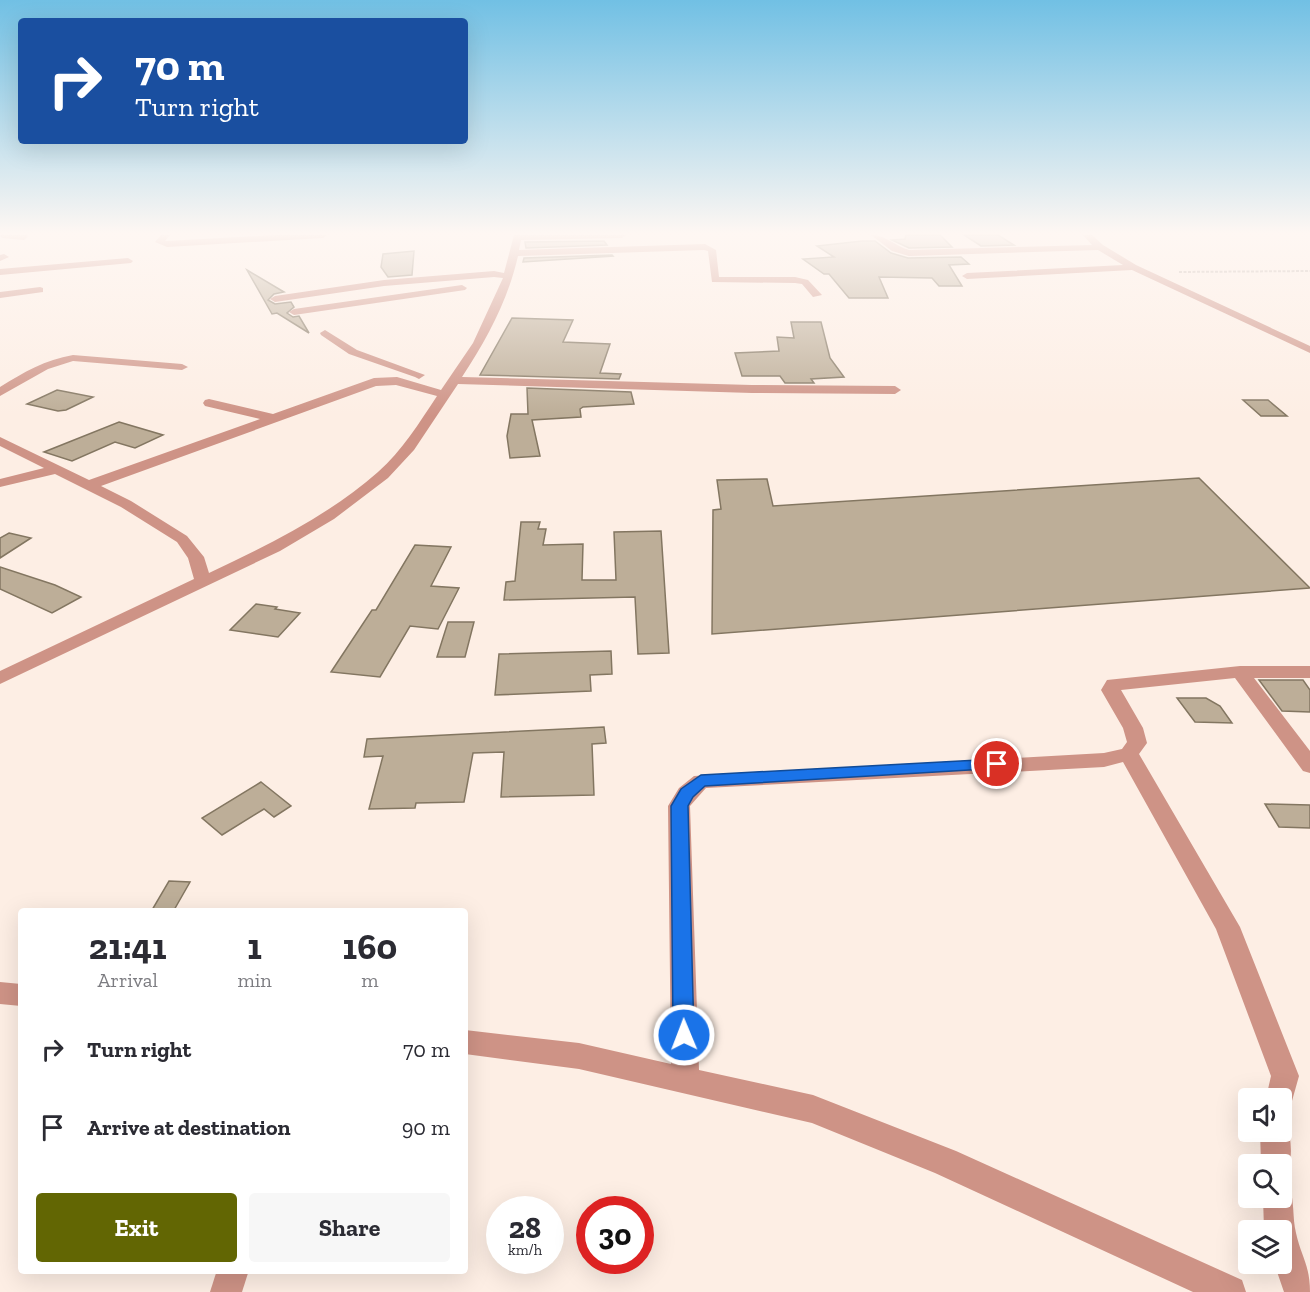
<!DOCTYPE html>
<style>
body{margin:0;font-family:"Zilla Slab",serif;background:#f7f7f7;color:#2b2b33;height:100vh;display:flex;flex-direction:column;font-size:22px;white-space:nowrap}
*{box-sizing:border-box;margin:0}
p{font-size:20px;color:#7c7c81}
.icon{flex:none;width:33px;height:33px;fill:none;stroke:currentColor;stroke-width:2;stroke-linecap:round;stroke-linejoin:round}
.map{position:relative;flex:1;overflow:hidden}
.drawer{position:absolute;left:18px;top:908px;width:450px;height:366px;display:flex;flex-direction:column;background:#fff;border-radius:6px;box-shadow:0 6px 24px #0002}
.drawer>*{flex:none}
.hud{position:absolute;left:18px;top:18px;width:450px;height:126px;border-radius:6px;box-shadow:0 6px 24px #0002;background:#1a4fa0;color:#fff;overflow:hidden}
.buttons{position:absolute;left:1238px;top:1088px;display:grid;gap:12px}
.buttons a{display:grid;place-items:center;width:54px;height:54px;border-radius:6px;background:#fff;box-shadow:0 6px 24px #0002;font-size:30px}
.speed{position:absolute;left:486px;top:1196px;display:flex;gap:12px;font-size:30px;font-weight:700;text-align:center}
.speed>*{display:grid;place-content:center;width:78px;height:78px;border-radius:50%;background:#fff;box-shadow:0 6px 24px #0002;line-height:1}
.speed small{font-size:15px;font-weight:400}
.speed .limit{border:9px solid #d22;background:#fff;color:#111}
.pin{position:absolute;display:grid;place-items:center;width:51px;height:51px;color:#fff;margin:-26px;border:3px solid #fff;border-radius:50%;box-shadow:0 2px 6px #0007}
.me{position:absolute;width:66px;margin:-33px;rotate:359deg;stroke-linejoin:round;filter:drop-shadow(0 0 4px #0008)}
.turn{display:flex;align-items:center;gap:21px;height:126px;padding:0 18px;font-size:27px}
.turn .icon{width:78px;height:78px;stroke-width:2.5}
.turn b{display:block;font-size:42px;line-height:51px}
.eta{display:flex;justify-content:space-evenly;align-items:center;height:102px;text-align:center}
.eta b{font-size:36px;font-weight:700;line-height:42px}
.primary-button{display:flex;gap:12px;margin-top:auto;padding:12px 18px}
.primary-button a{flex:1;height:69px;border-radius:6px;background:#626603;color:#fff;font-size:24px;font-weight:700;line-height:69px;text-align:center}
.primary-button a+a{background:#f7f7f7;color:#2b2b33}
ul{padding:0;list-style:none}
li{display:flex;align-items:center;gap:18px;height:78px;padding:0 18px}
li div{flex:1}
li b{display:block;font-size:22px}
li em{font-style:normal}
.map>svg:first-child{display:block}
.building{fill:#bdae98;stroke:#837661;stroke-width:1.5}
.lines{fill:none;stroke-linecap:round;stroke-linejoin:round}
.path{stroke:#b9aca3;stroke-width:2;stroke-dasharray:3 1.5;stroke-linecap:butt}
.minor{fill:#ce9386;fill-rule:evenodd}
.route{fill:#1a73e8;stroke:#114b97;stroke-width:1.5}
</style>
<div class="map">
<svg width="1310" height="1292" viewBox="0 0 1310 1292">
<rect width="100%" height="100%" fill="#fdeee4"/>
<g class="building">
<polygon points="906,235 940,235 952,247 909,248 892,240 905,239"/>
<polygon points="964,235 998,235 1014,245 981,246"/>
<polygon points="604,241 607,245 526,248 525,242"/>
<polygon points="862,241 875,241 891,253 908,258 961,257 969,264 949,265 962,286 939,286 932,278 879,277 888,298 849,298 829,274 824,274 803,259 834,257 817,246"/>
<polygon points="414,251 412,275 388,277 381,267 383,254"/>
<polygon points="612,255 613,256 523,262 524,258"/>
<polygon points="247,270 284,292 274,294 268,300 275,304 291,302 294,307 287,313 293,317 299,316 309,333 277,313 272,314"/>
<polygon points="512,318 573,320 563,342 610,344 600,373 621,374 619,379 480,375"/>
<polygon points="791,322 821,322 830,358 844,377 811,379 814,383 785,383 780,376 742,376 735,353 779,351 777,337 794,338"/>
<polygon points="527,388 631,392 634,404 583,407 580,409 581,417 532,420 540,456 510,458 507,436 511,414 528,414"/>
<polygon points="57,390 93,397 66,410 58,411 27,404"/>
<polygon points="1243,400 1268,400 1287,416 1261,416"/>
<polygon points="119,422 163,435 135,448 115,442 72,461 44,452"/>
<polygon points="1199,478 1310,588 712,634 713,510 721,509 717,480 767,479 773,506"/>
<polygon points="521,522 540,522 538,529 546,529 543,545 583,544 582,580 616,580 614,532 661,531 669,653 638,654 635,597 504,600 506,582 515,581"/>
<polygon points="9,533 31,538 0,558 0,538"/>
<polygon points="415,545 451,547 431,586 459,588 438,629 410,626 380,677 331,672 372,610 376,610"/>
<polygon points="0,567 55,585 81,597 52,613 0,589"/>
<polygon points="256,604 277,607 275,609 300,613 278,637 230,630"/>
<polygon points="448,622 474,622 465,657 437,657"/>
<polygon points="611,651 612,674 590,675 591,691 495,695 499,654"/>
<polygon points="1259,680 1303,680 1310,690 1310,712 1282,711"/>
<polygon points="1177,698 1206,698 1220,706 1232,723 1195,722"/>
<polygon points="604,727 606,743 592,744 594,795 501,797 504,752 473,753 464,802 416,803 415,808 369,809 383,756 364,757 367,739"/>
<polygon points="261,782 291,806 274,817 264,809 222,835 202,818"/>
<polygon points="1265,804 1310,805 1310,828 1279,827"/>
<polygon points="169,881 190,882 174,910 152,910"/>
</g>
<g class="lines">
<polyline class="path" points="1179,272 1310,271"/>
<g class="minor">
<polygon points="0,235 27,235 28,237 24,240 2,238"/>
<polygon points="161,235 170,235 165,241 167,241 276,235 327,235 323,238 167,247 155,242"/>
<path d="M514 235H626L622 238 521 240 519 250 705 244 716 250 719 277H795L808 280 822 295 813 297 802 284 795 283 712 282 708 251 704 250 518 256C508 300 487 339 462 377L752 385 895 386 901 390 895 394 752 393 458 384 414 450 388 478 334 519 280 551 0 684V671L194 579 188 558 177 542 121 507 55 474 0 487V479L44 468 0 446V437L89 480 260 419 205 406 203 403 205 400 209 399 273 414 374 378 397 377 441 390 473 343 503 278 494 277 384 286 275 302 270 299 275 296 384 280 494 271 504 273ZM396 385 437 396C419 423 402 451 378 472 328 516 268 545 209 573L204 557 187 536 131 501 101 486 376 386Z"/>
<path d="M871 235C886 235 895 246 909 250L1092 245 1083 235H1092L1103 245 1136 265 1310 346V353L1132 270 967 279 962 276 967 273 1123 265 1098 250 909 256 892 251Z"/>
<polygon points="0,255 4,254 9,257 0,261"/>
<polygon points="128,258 133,261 131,263 0,275 0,269"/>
<polygon points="462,285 467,288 465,290 294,315 289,312 294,309"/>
<polygon points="40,287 43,288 43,292 0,298 0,292"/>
<polygon points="325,330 357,350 425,375 419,379 415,377 349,354 321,335 320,333"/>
<path d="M73 355 182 364 188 367 182 370 73 361 48 369 0 396V387C24 372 45 360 73 355Z"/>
<polygon points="1240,666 1310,666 1310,678 1254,678 1310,751 1310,773 1303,771 1235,678 1121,690 1143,728 1147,743 1139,754 1240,927 1299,1076 1290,1108 1281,1111 1281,1098 1266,1098 1271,1076 1216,929 1123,762 1104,767 706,788 690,806 699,1070 813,1095 956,1151 1242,1280 1246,1292 1193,1292 935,1173 812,1123 579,1069 465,1054 465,1030 579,1043 671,1064 668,806 679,788 694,776 1104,753 1122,749 1127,742 1123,728 1101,690 1107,680"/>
<polygon points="0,982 21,984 21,1006 0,1004"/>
<path d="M1281 1119 1285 1121C1292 1137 1293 1158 1287 1175L1281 1177V1164H1261L1260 1131H1281Z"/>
<path d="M1281 1183 1289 1186C1295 1202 1292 1217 1296 1233 1301 1256 1310 1265 1310 1292H1284L1274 1263H1281V1230H1264L1263 1197H1281Z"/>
<polygon points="217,1270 249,1270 242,1292 210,1292"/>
</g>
</g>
<linearGradient id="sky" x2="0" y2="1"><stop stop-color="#71c0e4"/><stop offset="0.56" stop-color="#fef7f3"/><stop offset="1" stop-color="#fef7f3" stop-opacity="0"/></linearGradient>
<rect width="1310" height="416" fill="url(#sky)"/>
<polygon class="route" points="997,759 1002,761 1005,764 1002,768 705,786 693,797 688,806 694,1035 691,1042 684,1044 676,1042 673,1035 671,806 681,789 701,775"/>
</svg>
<div class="buttons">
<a><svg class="icon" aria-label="sound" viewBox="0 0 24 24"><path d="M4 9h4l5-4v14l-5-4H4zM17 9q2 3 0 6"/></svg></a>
<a><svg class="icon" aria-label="search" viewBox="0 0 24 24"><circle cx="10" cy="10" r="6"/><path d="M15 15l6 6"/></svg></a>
<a><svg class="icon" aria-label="layers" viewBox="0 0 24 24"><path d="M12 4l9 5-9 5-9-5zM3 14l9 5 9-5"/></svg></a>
</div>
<div class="speed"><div>28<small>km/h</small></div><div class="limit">30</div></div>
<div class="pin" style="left:997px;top:764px;background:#d93025"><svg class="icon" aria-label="arrive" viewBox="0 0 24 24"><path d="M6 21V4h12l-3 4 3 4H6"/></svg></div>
<svg class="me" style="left:684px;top:1035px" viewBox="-20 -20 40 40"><circle r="17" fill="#1a73e8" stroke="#fff" stroke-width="3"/><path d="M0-11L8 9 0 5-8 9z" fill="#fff"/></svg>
<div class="hud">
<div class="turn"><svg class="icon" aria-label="right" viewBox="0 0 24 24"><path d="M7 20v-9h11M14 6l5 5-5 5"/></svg><div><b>70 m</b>Turn right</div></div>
</div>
<section class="drawer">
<div class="eta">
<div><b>21:41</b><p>Arrival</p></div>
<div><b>1</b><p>min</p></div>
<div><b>160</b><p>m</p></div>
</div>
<ul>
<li><svg class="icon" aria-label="right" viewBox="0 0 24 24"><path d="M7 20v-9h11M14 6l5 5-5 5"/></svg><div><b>Turn right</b></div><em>70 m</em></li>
<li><svg class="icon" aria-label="arrive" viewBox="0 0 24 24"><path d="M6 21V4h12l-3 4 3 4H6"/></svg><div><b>Arrive at destination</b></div><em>90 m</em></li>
</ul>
<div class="primary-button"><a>Exit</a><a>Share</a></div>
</section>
</div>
